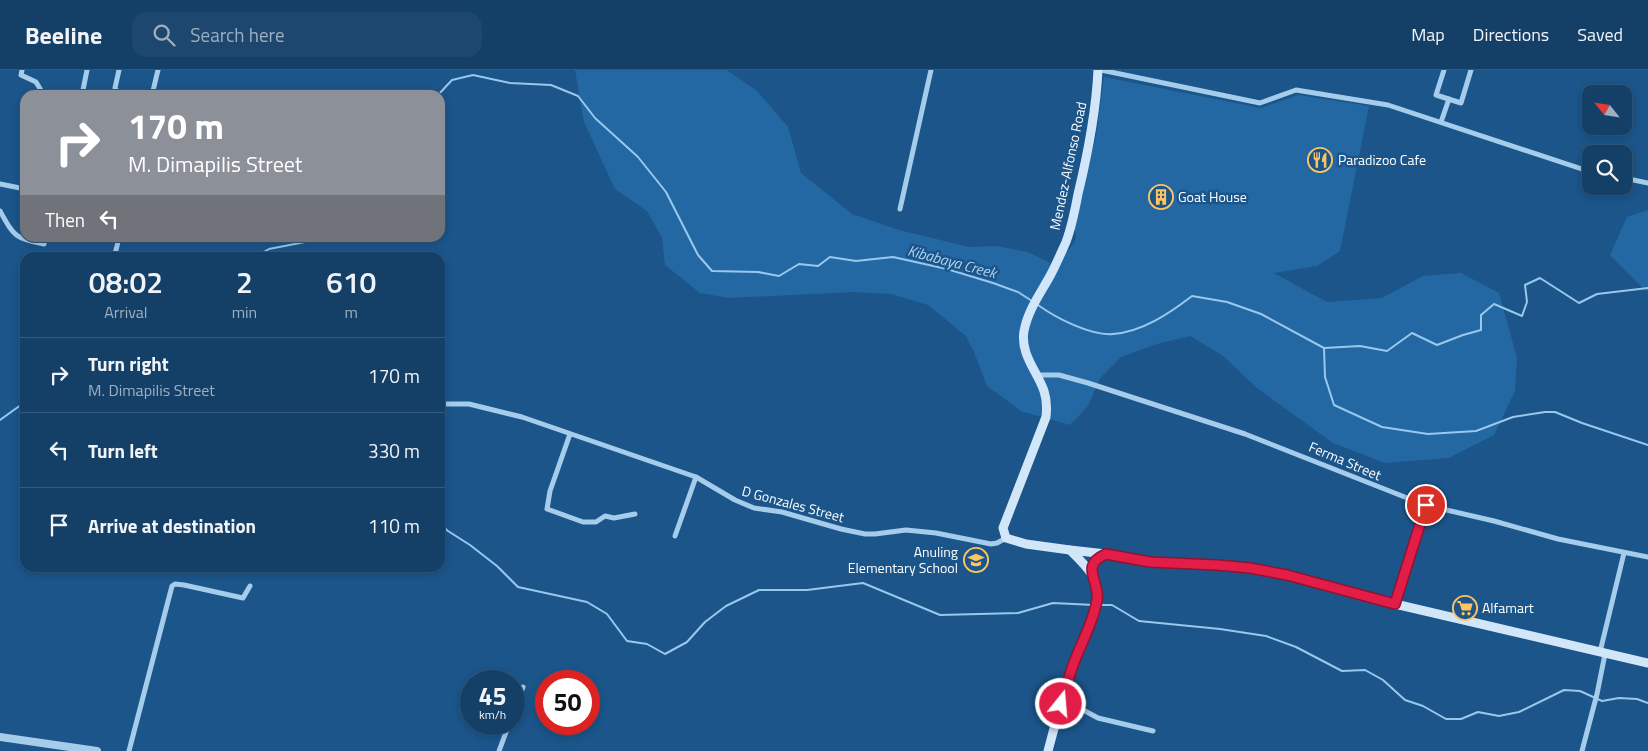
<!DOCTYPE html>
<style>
body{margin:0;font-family:"Titillium Web",sans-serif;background:#1d476e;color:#f1f3f6;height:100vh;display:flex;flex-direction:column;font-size:19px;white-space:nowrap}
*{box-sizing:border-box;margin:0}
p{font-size:16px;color:#9dafc0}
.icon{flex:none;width:28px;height:28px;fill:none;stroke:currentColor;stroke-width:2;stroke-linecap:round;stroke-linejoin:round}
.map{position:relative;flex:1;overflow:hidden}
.side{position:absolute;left:20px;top:182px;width:425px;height:320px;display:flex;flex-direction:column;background:#144068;border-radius:15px;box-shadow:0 2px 8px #0003,0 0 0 1px #33597c}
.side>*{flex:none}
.banner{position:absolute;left:20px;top:20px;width:425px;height:152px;border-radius:15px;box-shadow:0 2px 8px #0003,0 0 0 1px #33597c;background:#8c9099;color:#fff;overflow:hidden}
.needle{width:32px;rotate:300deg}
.buttons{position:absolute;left:1582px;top:15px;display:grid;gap:10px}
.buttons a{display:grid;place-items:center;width:50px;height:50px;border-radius:10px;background:#144068;box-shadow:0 2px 8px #0003,0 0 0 1px #33597c;font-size:25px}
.speed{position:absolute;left:460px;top:600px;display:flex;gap:10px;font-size:25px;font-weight:700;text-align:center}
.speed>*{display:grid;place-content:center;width:65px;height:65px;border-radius:50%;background:#144068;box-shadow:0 2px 8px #0003,0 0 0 1px #33597c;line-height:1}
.speed small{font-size:12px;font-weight:400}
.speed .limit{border:8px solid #d22;background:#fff;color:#111}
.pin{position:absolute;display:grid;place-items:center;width:42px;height:42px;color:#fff;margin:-21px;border:2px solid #fff;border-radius:50%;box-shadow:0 1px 5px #0007}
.me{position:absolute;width:55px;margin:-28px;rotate:17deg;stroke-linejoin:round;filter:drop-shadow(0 0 4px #0008)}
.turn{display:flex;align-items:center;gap:18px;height:105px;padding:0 25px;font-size:22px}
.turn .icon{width:65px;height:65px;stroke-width:2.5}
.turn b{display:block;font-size:35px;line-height:42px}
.then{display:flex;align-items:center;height:48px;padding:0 25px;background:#0003;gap:10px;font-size:19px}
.eta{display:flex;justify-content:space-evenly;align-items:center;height:85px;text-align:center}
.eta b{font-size:30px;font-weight:600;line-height:35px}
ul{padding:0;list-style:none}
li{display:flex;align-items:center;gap:15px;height:75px;padding:0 25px;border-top:1px solid #33597c}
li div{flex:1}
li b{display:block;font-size:19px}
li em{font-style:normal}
header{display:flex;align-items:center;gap:30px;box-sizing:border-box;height:70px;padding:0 25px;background:#144068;border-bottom:1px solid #33597c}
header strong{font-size:24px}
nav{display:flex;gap:28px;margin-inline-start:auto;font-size:18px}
.search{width:350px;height:45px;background:#1d476e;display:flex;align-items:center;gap:12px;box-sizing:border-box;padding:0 18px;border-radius:15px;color:#9dafc0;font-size:19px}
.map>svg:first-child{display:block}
.green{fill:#2468a3}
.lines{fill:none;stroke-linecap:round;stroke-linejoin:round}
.stream{stroke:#99c8ee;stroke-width:2}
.minor{stroke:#a6ccec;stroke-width:5}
.tertiary{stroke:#a6ccec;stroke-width:8}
.secondary{stroke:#d2e6f9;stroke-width:9}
.route-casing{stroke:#92132f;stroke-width:12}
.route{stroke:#e11d48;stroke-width:9}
.labels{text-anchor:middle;stroke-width:5;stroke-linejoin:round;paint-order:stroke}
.poi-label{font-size:14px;fill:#fff;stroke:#1b558a;text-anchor:start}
.street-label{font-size:14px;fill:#fff;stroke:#1b558a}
.water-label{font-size:15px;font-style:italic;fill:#b1d5f4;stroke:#1b558a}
</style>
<header>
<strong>Beeline</strong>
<div class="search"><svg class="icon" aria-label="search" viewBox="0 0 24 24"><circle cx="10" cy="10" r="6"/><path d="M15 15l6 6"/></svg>Search here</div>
<nav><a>Map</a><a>Directions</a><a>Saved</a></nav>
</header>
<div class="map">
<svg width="1648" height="681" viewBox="0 0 1648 681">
<rect width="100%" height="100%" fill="#1b558a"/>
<g class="green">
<path d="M575 0H727L757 21 788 57 801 103 852 144 899 160 969 177 997 176 1028 182 1059 197C1061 193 1062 188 1065 184 1071 175 1080 172 1074 158L1096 66 1104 7 1261 38 1298 25 1369 36 1340 181 1317 196 1274 203 1327 232 1382 228 1423 206 1461 203 1499 223 1517 288 1515 321 1494 365 1449 388 1385 393 1333 373 1257 318 1222 285 1190 266 1157 274 1121 287 1100 308 1088 336 1070 355 1021 341 987 316 974 282 966 266 928 235 891 224 854 222 729 228 700 223 665 195 662 168 647 141 615 119 584 52Z"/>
<polygon points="1648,140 1648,221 1644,219 1610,185 1627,147"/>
</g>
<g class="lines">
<g class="stream">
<polyline points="438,25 452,10 473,5 510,13 551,15 578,26 595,48 638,87 666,122 698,185 712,201 758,202 779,206 799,194 818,196 830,187 856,191 893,187 947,199 993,213 1018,222 1032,231"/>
<polyline points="253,188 269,179 305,172 311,168"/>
<path d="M1038 235C1056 248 1091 266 1113 264 1142 262 1170 243 1192 226L1227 232 1261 244 1324 278 1360 276 1387 281 1412 263 1437 275 1463 265 1481 260V245L1494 234 1522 246 1527 232 1525 215 1540 208 1579 233 1597 224 1648 218"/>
<polyline points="1324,278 1325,307 1334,335 1382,357 1428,364 1476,361 1513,347 1545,342 1555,342 1582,353 1648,375"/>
<polyline points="0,350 25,332"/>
<polyline points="440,454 448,461 470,475 497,496 518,517 587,532 607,544 627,571 647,574 665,584 687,572 705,552 726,536 759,520 807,520 863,513 940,545 1018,543 1053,533 1094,535"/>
<polyline points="1099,535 1112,535 1139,551 1220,559 1266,566 1296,577 1342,601 1365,600 1383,610 1405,630 1423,636 1446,649 1461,649 1478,642 1499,646 1519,642 1564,620 1580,621 1602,631 1619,628 1637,629 1648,633"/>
</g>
<g class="minor">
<polyline points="22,0 21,5 36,12 42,22"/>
<polyline points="1101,0 1260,33 1296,20 1388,35 1591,102"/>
<polyline points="1444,0 1436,25 1461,33 1471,0"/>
<polyline points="82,25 87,0"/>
<polyline points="118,25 118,23 115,18 119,0"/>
<polyline points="152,25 158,0"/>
<polyline points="1441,52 1449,29"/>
<polyline points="1624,108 1648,113"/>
<polyline points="0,114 25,119"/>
<polyline points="900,139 931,0"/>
<path d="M0 141C14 166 15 169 44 174L45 168"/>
<polyline points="114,188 119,168"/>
<polyline points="1036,305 1059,305 1088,313 1245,364 1425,435 1494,451 1558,469 1648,487"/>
<polyline points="440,334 469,334 522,347 696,407 735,430 754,438 782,442 841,459 865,464 875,464 906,460 936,463 991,474 997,473 1006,468"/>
<polyline points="570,364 550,421 547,439 583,452 596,452 605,446 614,448 635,444"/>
<polyline points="675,466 696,407"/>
<polyline points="1395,534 1425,435"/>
<polyline points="1600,582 1624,483"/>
<polyline points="1061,634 1085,641 1098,648 1153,661"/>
<polyline points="514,641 523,617"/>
<polyline points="129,681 172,516 175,514 184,515 243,528 250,516"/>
<polyline points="499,681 509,654"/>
<polyline points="1582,681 1597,624 1605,584"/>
</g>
<polyline class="tertiary" points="0,667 97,681"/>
<g class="secondary">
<path d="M1098 0C1096 42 1088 83 1078 124 1075 140 1072 156 1066 172 1061 183 1056 195 1050 206 1040 224 1028 240 1024 261 1020 284 1037 301 1044 321 1047 330 1047 338 1046 347L1003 458 1006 468 1026 474 1070 480 1106 484 1150 492 1217 495 1250 498 1287 505 1395 534 1648 593"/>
<path d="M1091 503C1092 492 1098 488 1106 484"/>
<path d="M1048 681C1056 650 1065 619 1075 589 1082 570 1096 549 1098 528 1099 507 1084 494 1070 480"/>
</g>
</g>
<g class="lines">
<defs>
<path id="route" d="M1061 634C1066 618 1070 601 1077 585 1084 568 1094 549 1097 530 1100 510 1079 496 1106 484L1150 492 1217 495 1250 498 1287 505 1395 534 1426 435"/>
</defs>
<use href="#route" class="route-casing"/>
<use href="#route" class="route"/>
</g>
<defs>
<symbol id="restaurant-ring" viewBox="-11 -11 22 22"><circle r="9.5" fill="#1b558a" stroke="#fdc463" stroke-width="1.5"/><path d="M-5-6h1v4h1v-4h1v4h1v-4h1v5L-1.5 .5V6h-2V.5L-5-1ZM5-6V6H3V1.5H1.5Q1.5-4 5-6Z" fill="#fdc463"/></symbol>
<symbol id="building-ring" viewBox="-11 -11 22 22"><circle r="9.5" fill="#1b558a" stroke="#fdc463" stroke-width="1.5"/><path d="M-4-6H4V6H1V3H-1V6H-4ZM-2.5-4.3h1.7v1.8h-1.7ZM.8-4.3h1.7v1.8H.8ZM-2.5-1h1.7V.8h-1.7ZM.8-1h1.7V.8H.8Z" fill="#fdc463"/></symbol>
<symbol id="school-ring" viewBox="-11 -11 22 22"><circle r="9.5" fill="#1b558a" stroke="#fdc463" stroke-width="1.5"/><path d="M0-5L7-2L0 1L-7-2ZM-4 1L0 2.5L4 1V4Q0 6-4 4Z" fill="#fdc463"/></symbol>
<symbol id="supermarket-ring" viewBox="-11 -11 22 22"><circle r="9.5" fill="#1b558a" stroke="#fdc463" stroke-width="1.5"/><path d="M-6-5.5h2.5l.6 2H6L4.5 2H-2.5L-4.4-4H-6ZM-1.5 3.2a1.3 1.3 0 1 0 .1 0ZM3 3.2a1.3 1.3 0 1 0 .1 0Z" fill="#fdc463"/></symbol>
</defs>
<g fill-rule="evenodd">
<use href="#restaurant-ring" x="1306" y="76" width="28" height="28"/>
<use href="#building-ring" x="1147" y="113" width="28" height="28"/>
<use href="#school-ring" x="962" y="476" width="28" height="28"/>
<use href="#supermarket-ring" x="1451" y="524" width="28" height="28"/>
</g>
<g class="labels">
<g class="poi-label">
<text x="1338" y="95">Paradizoo Cafe</text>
<text x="1178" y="132">Goat House</text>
<text x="958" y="487" text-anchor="end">Anuling<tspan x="958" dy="16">Elementary School</tspan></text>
<text x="1482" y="543">Alfamart</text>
</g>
<g class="street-label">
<text transform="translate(1068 96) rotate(-78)" y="5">Mendez-Alfonso Road</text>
<text transform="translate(1345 391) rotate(23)" y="5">Ferma Street</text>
<text transform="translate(793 434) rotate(15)" y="5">D Gonzales Street</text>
</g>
<g class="water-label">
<text transform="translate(952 192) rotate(15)" y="5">Kibabaya Creek</text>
</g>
</g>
</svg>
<div class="buttons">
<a><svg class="needle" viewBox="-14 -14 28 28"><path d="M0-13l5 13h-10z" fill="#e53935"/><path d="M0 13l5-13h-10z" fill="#9dafc0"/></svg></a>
<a><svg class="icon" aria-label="search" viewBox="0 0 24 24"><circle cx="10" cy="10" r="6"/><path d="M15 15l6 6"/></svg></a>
</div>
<div class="speed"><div>45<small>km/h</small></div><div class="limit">50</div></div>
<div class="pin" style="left:1426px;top:435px;background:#d93025"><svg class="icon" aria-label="arrive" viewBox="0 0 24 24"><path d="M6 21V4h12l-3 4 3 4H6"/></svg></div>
<svg class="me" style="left:1061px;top:634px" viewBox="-20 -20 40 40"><circle r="17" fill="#e11d48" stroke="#fff" stroke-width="3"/><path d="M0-11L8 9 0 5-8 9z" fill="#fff"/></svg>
<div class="banner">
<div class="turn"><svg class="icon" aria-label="right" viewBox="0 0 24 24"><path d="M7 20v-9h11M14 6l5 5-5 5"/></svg><div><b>170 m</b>M. Dimapilis Street</div></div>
<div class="then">Then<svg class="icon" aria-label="left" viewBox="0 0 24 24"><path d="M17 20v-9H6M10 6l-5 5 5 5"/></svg></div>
</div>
<section class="side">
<div class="eta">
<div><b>08:02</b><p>Arrival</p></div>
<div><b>2</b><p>min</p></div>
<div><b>610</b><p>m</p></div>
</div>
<ul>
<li><svg class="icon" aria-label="right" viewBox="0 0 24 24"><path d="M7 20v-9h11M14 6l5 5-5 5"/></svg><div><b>Turn right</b><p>M. Dimapilis Street</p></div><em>170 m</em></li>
<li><svg class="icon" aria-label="left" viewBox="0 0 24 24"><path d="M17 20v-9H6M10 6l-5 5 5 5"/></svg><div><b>Turn left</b></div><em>330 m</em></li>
<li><svg class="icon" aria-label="arrive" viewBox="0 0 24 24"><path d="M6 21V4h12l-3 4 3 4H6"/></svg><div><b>Arrive at destination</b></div><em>110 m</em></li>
</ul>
</section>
</div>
